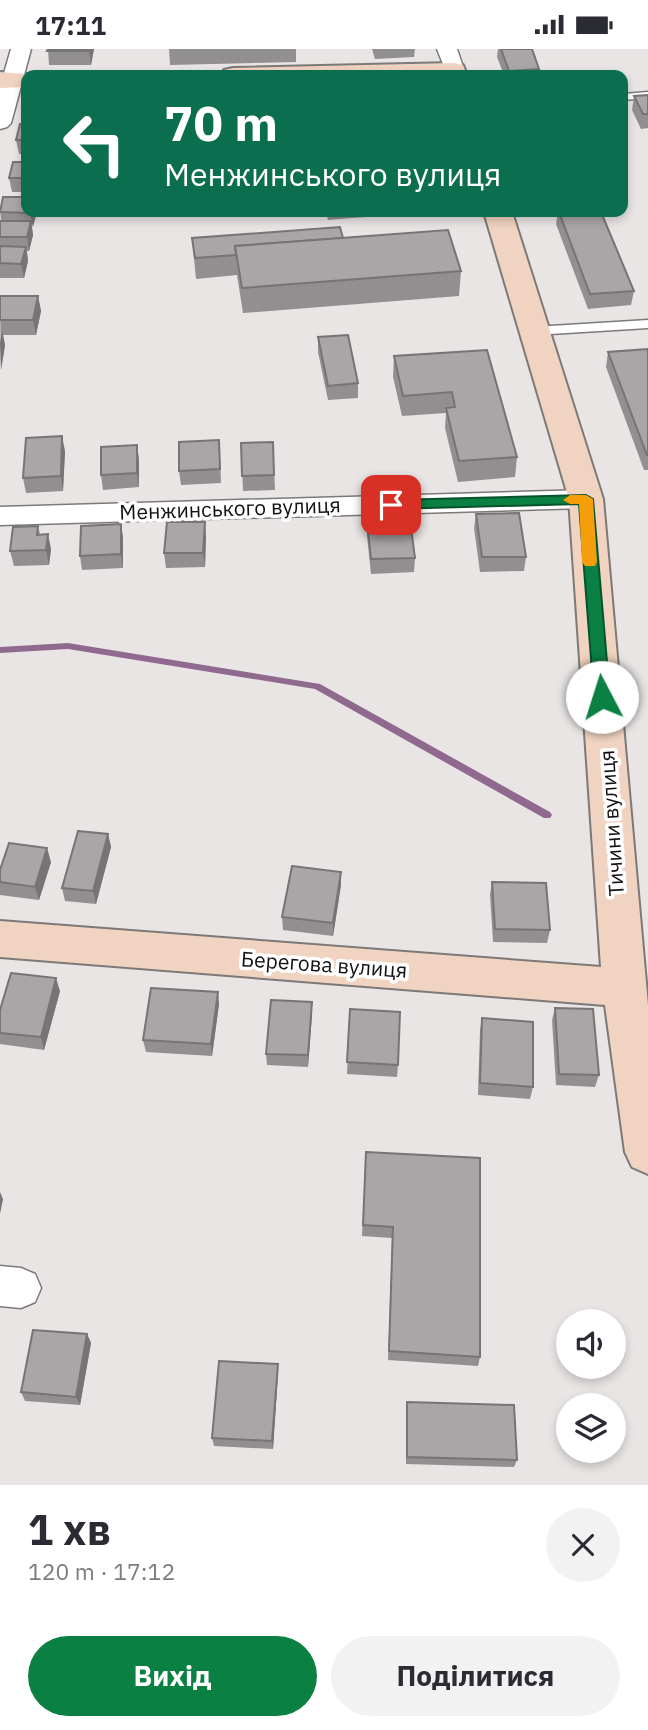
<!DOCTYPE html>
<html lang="uk">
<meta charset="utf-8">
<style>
body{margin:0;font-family:"IBM Plex Sans",sans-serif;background:#f2f2f3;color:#2b2b33;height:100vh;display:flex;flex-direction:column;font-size:26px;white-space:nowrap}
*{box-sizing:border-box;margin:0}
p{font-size:23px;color:#7c7c81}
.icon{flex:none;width:38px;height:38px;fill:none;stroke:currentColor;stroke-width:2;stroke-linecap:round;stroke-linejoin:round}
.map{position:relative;height:1436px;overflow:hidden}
.drawer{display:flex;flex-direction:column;background:#fff;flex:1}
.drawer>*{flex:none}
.banner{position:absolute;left:21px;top:21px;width:607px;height:147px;border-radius:14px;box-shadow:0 4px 10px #0003;background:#0b6e4f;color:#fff;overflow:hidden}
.tools{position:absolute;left:556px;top:1260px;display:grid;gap:14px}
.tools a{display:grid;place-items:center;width:70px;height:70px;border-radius:50%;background:#fff;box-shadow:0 4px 10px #0003;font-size:35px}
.pin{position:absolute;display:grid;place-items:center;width:60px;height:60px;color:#fff;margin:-30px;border-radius:14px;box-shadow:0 4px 10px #0006}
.me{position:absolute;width:77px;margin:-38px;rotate:355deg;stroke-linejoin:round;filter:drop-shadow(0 0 5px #0008)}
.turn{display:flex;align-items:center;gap:24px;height:147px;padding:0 28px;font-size:32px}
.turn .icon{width:91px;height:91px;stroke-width:2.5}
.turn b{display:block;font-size:49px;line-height:60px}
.round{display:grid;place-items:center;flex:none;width:74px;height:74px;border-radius:37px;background:#f2f2f3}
.head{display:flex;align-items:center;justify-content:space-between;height:119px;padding:0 28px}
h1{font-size:42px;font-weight:800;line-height:52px}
.button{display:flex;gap:14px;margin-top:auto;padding:14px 28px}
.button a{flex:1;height:80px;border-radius:42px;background:#0b8043;color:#fff;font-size:28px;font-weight:800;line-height:80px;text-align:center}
.button a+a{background:#f2f2f3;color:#2b2b33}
.status{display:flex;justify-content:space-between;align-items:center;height:49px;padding:0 35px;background:#fff;direction:ltr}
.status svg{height:19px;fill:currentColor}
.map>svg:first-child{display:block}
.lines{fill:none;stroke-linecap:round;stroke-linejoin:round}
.stream{fill:#8f6a8e;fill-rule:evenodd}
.lane-casing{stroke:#7c7978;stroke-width:3}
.street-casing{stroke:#7c7978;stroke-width:3}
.secondary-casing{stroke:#7c7978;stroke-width:4}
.lane{fill:#fff;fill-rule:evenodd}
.street{fill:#fff;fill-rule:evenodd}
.secondary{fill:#f0d3c0;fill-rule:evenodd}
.wall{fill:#928f90}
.shaded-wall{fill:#777475}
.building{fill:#aaa6a7;stroke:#777475;stroke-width:2}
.route{fill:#0b8043;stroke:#07532c;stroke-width:2}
.slow{fill:#f59e0b}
.labels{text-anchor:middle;stroke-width:7;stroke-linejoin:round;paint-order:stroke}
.street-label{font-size:21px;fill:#141212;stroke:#fff}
</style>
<div class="status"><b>17:11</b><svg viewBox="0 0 49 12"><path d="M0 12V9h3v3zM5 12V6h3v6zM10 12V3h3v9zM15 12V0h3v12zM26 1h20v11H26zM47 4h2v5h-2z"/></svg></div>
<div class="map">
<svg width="648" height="1436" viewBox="0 0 648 1436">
<rect width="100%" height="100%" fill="#e9e5e5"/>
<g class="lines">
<polygon class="stream" points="68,594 320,635 550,763 552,766 550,769 544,769 315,640 68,600 0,604 0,598"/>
<defs>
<g id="lane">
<polygon points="648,43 648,49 623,51 623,45"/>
<polygon points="648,271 648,279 534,286 528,282 534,278"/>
</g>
<g id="street">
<polygon points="11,0 31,0 11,74 7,78 0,80 0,38"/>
<polygon points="437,0 457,0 464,21 461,25 447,25"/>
<polygon points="586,441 596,443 600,450 596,457 586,459 0,476 0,458"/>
<polygon points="0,1217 21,1219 35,1225 41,1239 35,1253 21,1259 0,1257"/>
</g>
<g id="secondary">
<polygon points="454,14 463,16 467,26 221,26 224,21 233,19"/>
<polygon points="0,23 35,26 26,26 26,38 0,39"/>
<polygon points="484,163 512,163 603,450 648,956 648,1125 632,1118 625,1103 605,956 0,908 0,872 601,918 569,450"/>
</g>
</defs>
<use href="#lane" class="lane-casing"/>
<use href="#street" class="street-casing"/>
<use href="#secondary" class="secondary-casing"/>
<use href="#lane" class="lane"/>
<use href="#street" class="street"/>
<use href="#secondary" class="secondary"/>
</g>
<g class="wall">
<polygon points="48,0 94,0 91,16 49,16"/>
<polygon points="169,0 296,0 296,13 170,16"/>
<polygon points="372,0 415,0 414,8 375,10"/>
<polygon points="498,0 532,0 539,20 539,26 504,26 497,8"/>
<polygon points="648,46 648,79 641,80 632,61 634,47"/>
<polygon points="26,75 26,105 19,105 16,91"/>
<polygon points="26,113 26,143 12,143 9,129"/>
<polygon points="0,160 37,163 32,178 33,186 29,202 27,202 28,212 24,229 0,229 0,172 1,172"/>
<polygon points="326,163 429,163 328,171"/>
<polygon points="558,163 601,163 634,242 631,256 588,260 556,175"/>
<polygon points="192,189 343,189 461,222 459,247 243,264 237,226 196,230"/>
<polygon points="0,247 38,247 41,262 36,286 3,286 5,296 1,321"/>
<polygon points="318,288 358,334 358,349 328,351 318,303"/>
<polygon points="648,300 648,421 644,421 606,318 608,303"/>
<polygon points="487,301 517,408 515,428 458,433 445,379 446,364 402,367 393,328 394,307"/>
<polygon points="273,393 275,441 243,442 241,394"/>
<polygon points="137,396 139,411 139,438 103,441 101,426"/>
<polygon points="65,402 63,442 26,444 23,429"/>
<polygon points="220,406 221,434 181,436 179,422"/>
<polygon points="476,465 526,508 524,522 480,523 474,479"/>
<polygon points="367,472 415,509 414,523 371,525 367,487"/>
<polygon points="121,475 123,489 123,519 82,521 80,507"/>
<polygon points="38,477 40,485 51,500 49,516 14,517 10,502"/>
<polygon points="206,487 205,518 166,519 164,504"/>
<polygon points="108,785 111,798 96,855 65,852 62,839"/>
<polygon points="51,813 39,851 0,846 0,821"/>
<polygon points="492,833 550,881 547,894 493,893 490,846"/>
<polygon points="341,836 333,887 283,881 282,868"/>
<polygon points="60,942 44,1001 0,995 0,961"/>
<polygon points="312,953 308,1018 267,1016 266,1005"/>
<polygon points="219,955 212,1007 146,1003 143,991"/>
<polygon points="555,959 599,1026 595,1038 556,1036 552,971"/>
<polygon points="350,960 398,1016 397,1028 347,1025"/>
<polygon points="482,969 533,1038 530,1050 478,1046 480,981"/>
<polygon points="366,1103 480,1308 478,1317 388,1311 392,1189 362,1187"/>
<polygon points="87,1285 91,1294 80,1356 25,1352 21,1343"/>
<polygon points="278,1324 273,1400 214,1397 212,1389"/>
<polygon points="407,1353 517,1411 514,1418 406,1415 406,1362"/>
</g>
<g class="shaded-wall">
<polygon points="90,0 94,0 91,16 89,2"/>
<polygon points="30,163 37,163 33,178 30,164"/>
<polygon points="31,172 33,186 29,202 27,188"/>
<polygon points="26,198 28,212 24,229 21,215"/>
<polygon points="38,247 41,262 36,286 33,271"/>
<polygon points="2,281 5,296 1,321 0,294"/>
<polygon points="62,387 65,402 63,442 61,427"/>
<polygon points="137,396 139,411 139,438 137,424"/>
<polygon points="205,473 206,487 205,518 203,504"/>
<polygon points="121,475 123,489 123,519 121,505"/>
<polygon points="48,485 51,500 49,516 46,501"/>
<polygon points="108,785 111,798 96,855 93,842"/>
<polygon points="47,799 51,813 39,851 35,838"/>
<polygon points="341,823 341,836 333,887 333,874"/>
<polygon points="56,929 60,942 44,1001 41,988"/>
<polygon points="218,943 219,955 212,1007 211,995"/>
<polygon points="312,953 312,966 308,1018 308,1006"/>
<polygon points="0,1143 3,1150 0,1165"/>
<polygon points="87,1285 91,1294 80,1356 76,1348"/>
<polygon points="278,1315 278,1324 273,1400 272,1392"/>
</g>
<g class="building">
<polygon points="48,0 90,0 89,2 47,2"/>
<polygon points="501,0 532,0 539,20 509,22"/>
<polygon points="648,46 648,65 643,65 634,47"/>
<polygon points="20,75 26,75 26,91 16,91"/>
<polygon points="13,113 26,113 26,129 9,129"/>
<polygon points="3,148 26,148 26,163 30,164 0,163"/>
<polygon points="559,163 601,163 634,242 590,245"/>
<polygon points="0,172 31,172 27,188 0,188"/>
<polygon points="340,178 343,189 235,197 236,206 195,209 192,189"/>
<polygon points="448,181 461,222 242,239 235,197"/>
<polygon points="0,197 26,198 21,215 0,214"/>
<polygon points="0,247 38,247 33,271 0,271"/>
<polygon points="348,286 358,334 328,337 318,288"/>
<polygon points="648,300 648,406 647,406 608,303"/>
<polygon points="487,301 517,408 459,412 446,359 455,358 452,343 403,347 394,307"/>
<polygon points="62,387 61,427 23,429 26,389"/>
<polygon points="219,391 220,420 179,422 179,393"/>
<polygon points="273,393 274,426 242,427 241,394"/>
<polygon points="137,396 137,424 101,426 101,398"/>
<polygon points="519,464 526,508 482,508 476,465"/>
<polygon points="410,471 415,509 371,510 367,472"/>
<polygon points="167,473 205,473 203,504 164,504"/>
<polygon points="121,475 121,505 80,507 81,477"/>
<polygon points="38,477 37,486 48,485 46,501 10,502 13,478"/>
<polygon points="78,782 108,785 93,842 62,839"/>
<polygon points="9,794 47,799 35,838 0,833 0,821"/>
<polygon points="292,817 341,823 333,874 282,868"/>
<polygon points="492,833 546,834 550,881 495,880"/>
<polygon points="11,924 56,929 41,988 0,984 0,961"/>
<polygon points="151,939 218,943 211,995 143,991"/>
<polygon points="271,951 312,953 308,1006 266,1005"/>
<polygon points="555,959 593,960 599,1026 559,1025"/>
<polygon points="350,960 400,963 398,1016 347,1013"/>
<polygon points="482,969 533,973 533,1038 480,1034"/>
<polygon points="366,1103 480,1109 480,1308 389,1302 393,1178 363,1176"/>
<polygon points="33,1281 87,1285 76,1348 21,1343"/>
<polygon points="219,1312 278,1315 272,1392 212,1389"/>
<polygon points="407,1353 514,1356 517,1411 407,1408"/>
</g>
<polygon class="route" points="586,446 593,450 610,648 602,654 594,648 579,455 391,460 384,456 391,451"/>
<polygon class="slow" points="570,446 586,446 593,450 597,513 595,517 585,517 582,513 579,455 570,455 563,451"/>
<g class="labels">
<g class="street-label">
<text transform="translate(230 460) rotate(-2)" y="7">Менжинського вулиця</text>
<text transform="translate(612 774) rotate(-94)" y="7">Тичини вулиця</text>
<text transform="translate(324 916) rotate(4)" y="7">Берегова вулиця</text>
</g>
</g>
</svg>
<div class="tools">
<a><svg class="icon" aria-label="sound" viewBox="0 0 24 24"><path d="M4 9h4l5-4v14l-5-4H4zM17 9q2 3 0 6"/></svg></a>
<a><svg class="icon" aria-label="layers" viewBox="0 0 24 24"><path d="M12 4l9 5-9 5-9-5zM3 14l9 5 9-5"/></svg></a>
</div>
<div class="pin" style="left:391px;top:456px;background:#d93025"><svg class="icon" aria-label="arrive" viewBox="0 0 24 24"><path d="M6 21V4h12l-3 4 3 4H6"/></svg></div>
<svg class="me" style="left:602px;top:648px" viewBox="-20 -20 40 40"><circle r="19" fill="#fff"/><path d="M0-13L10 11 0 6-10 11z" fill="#0b8043"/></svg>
<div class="banner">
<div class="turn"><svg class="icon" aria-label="left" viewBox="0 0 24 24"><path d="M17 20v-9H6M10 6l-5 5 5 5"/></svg><div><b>70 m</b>Менжинського вулиця</div></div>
</div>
</div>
<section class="drawer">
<div class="head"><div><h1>1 хв</h1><p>120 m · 17:12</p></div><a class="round"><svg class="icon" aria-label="close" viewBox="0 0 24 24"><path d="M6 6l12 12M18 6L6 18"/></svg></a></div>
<div class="button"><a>Вихід</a><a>Поділитися</a></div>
</section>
